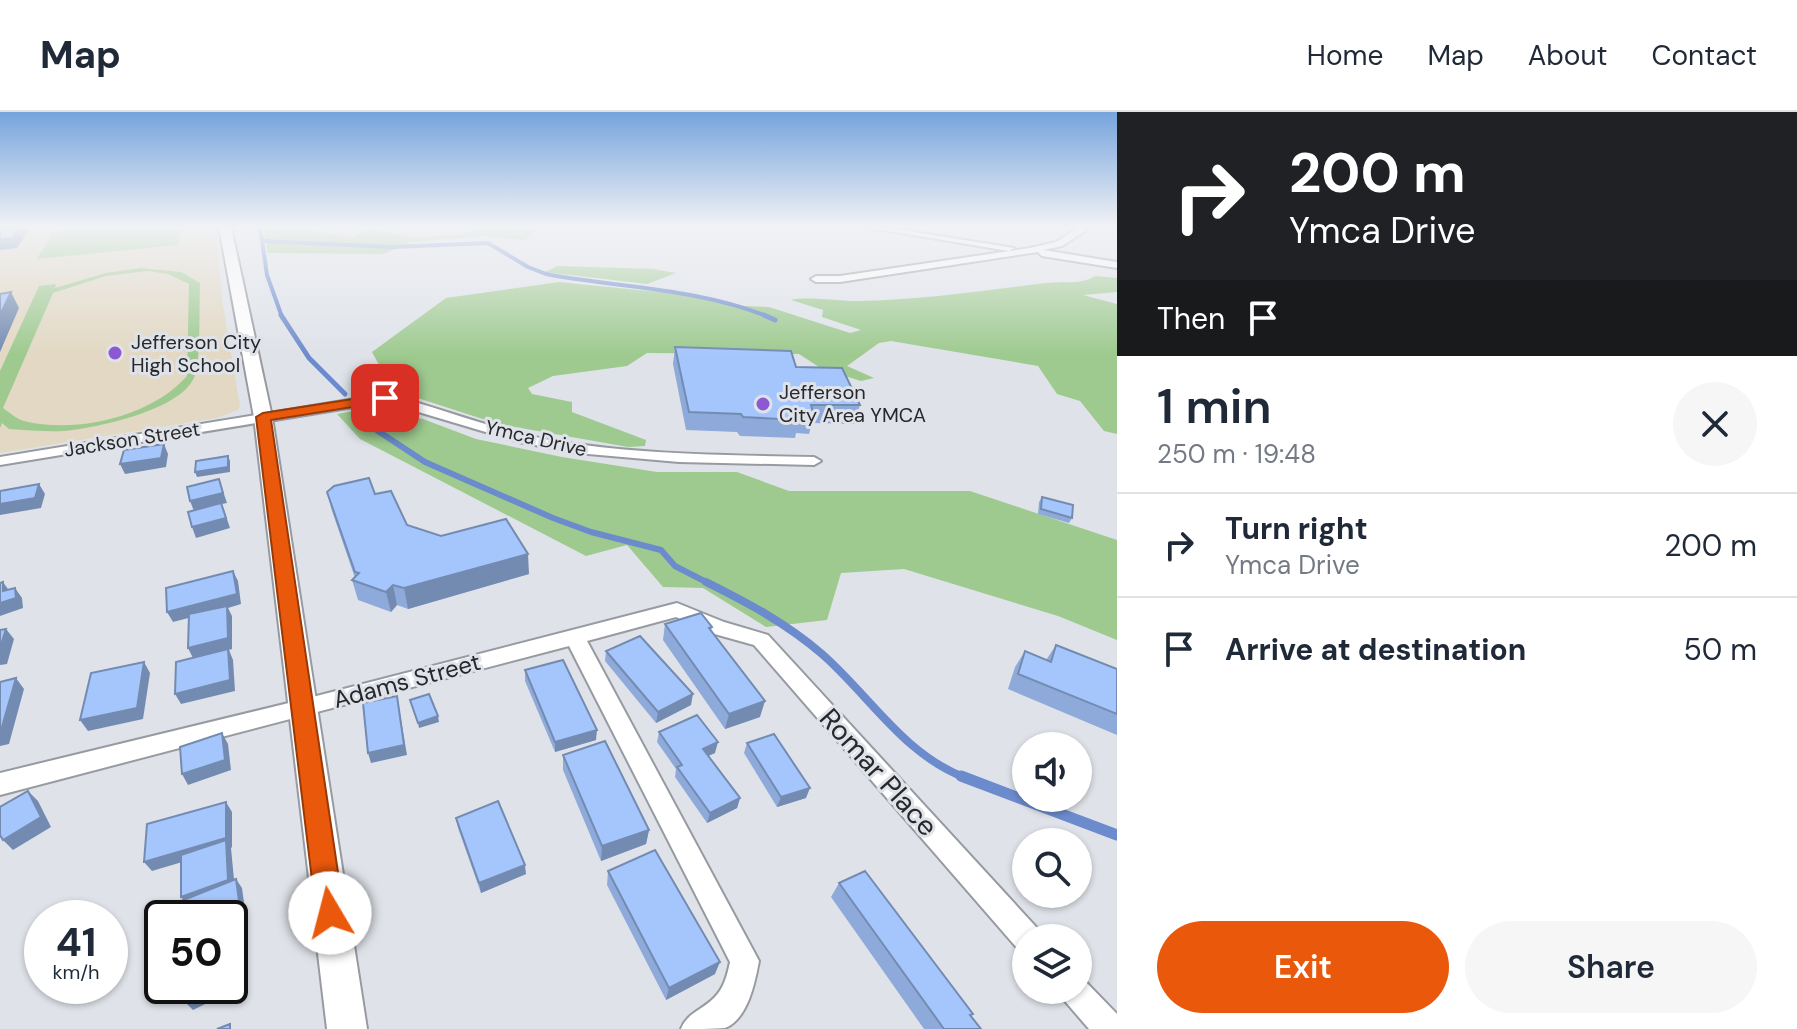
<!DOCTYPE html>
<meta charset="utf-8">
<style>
body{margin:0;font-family:"DM Sans",sans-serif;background:#f6f6f7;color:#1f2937;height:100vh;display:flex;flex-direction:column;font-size:30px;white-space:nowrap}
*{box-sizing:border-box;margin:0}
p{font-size:26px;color:#747a83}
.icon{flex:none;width:44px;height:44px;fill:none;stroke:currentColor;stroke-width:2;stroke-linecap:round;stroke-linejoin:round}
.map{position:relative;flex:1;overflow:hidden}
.drawer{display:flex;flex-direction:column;background:#fff;width:680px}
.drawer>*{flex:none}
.guide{background:#202124;color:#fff;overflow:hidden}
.fabs{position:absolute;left:1012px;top:620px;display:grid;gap:16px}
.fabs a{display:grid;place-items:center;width:80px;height:80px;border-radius:50%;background:#fff;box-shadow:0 2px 6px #0004;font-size:40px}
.speed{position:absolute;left:24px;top:788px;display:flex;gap:16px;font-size:40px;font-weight:700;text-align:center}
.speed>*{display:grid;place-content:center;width:104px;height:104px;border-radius:50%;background:#fff;box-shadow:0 2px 6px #0004;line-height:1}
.speed small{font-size:20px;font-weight:400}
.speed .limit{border:4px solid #111;border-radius:12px;background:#fff;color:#111}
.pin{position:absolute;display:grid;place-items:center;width:68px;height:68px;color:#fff;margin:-34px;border-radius:16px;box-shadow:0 4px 12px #0006}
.me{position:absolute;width:88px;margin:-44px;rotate:352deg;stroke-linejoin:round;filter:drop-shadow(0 0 6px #0008)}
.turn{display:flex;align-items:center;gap:28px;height:168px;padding:0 40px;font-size:36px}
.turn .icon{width:104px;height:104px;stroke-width:2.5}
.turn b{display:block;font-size:56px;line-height:68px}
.then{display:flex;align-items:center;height:76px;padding:0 40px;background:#0003;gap:16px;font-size:30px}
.round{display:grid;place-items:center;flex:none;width:84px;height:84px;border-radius:42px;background:#f6f6f7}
.headline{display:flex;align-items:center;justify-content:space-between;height:136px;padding:0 40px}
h1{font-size:48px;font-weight:600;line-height:60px}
.primary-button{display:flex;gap:16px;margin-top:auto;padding:16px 40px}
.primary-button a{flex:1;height:92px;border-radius:48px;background:#ea580c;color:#fff;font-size:32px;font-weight:600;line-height:92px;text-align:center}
.primary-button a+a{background:#f6f6f7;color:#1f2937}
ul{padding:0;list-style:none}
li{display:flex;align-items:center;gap:24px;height:104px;padding:0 40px;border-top:2px solid #e0e1e3}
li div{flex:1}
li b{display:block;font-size:30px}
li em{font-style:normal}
header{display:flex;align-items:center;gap:48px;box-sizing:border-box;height:112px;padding:0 40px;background:#fff;border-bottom:2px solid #e0e1e3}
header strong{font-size:38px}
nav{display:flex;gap:44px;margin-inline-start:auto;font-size:28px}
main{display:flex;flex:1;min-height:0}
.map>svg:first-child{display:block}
.education{fill:#e2d8c3}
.green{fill:#9eca8f;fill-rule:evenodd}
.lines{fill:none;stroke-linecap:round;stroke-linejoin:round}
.stream-far4{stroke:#6c8bcd;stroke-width:4}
.stream-far3{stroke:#6c8bcd;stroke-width:5}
.stream-far2{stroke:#6c8bcd;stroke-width:6}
.stream-far1{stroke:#6c8bcd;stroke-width:8}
.stream{stroke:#6c8bcd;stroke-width:11}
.street-casing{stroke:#979ba1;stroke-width:4}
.secondary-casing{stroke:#979ba1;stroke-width:4}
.street{fill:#fff;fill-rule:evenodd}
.secondary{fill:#fff;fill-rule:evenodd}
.wall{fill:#8eaada}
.shaded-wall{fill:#748bb1}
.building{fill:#a5c6fd;stroke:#748bb1;stroke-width:2}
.route{fill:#ea580c;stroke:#983908;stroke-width:2}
.poi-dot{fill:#8d59d1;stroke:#dfe3e9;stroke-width:3}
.labels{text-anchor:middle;stroke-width:6;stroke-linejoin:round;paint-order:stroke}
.far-poi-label{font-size:20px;fill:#26282a;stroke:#dfe3e9;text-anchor:start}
.far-street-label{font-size:20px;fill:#26282a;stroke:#dfe3e9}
.street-label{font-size:24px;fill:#26282a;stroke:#dfe3e9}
.near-street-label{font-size:28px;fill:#26282a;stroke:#dfe3e9}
</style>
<header>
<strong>Map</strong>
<nav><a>Home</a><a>Map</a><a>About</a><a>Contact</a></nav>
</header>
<main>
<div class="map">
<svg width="1117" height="917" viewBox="0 0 1117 917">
<rect width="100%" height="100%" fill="#dfe3e9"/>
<polygon class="education" points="21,115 216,115 222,187 240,294 238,298 217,306 0,341 0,118"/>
<g class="green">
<polygon points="111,115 181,115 178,133 37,147 53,120"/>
<polygon points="263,115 287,115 353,125 367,117 416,125 458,123 489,115 564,115 535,116 532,124 524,128 484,124 411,130 383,142 268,141"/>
<polygon points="558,154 653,157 676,161 647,172 545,160"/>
<path d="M140 156 181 160 200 171C199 193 201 245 195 263 184 298 96 316 64 319 46 320 27 318 9 317L2 311 0 316V259L39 174 56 172 55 176 106 161ZM148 159 168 162 189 172 187 264C151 305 76 322 24 309 16 307 9 300 3 296L53 181 106 164Z"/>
<path d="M1095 164 1117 166V180L1083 183 1117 192V322L1104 319 1080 289 1057 282 1038 254 891 229 879 231 847 254 874 266 861 269 822 257 799 242 647 241 627 254 553 264 528 276 532 282 572 290V300L646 328 645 334 628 335 498 312 393 278 372 240 446 186 559 170 708 185 744 194 769 195 850 221 861 218 822 205 823 198 791 188C805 184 840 189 858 189 921 188 985 178 1047 171 1063 169 1082 173 1095 164Z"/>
<polygon points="369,296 423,307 476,327 562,345 657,360 737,360 789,379 970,379 1117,428 1117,528 1058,504 904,457 841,461 827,508 766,515 703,476 663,475 627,433 586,444 360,327 337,302"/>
</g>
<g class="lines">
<g class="stream-far4">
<polyline points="260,115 267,163 282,205"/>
<path d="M263 129 392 135 488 131 528 155 546 162C620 176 698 176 769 205"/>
</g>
<g class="stream-far3">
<polyline points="281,203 309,246 345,282"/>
<polyline points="764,203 775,208"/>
<polyline points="357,298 380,321"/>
</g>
<polyline class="stream-far2" points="378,319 425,350 553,406 591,420 661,438 675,454 710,472"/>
<path class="stream-far1" d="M706 470C748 491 786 511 822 542 870 584 904 643 966 666"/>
<polyline class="stream" points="961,664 1117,723"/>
<defs>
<g id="street">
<polygon points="865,115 884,115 1014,136 1009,139"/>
<polygon points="1079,115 1088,117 1062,134 1043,138 1117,150 1117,156 1042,144 1038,140 840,170 816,170 811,167 816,164 840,164 1030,136 1056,130"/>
<path d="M385 282C439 295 490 317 545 327 633 343 724 343 814 345L821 349 814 353 679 350 577 341 519 330 385 290 0 353V345Z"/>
<path d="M677 491 724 510 768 523 1037 816 1041 826H1026V840L1017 836 754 533 711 521 676 505 587 529 759 849C755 870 748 907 725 916 714 917 693 917 681 917 687 901 702 898 714 886 724 876 727 864 730 850L569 534 0 683V661L301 588Z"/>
<polygon points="1078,865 1084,868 1117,902 1117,917 1089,917 1064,888 1059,878 1078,878"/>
</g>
<polygon id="secondary" points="219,115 231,115 272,305 367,917 327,917 254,305"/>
</defs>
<use href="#street" class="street-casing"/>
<use href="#secondary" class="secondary-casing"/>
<use href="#street" class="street"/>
<use href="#secondary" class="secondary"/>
</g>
<g class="wall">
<polygon points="675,235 796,255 860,293 854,312 812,311 809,322 796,321 795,326 740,324 737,320 686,318 673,252"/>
<polygon points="327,380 375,382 407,413 529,462 408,497 397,493 391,500 358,488 352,468 355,466 332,399"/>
<polygon points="1042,385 1072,406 1069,411 1038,402 1039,390"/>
<polygon points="665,512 712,515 711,519 760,605 725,617 663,528"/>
<polygon points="1056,533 1117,557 1117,623 1008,577 1015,555 1025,539 1046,548"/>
<polygon points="606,539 691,593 656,611 605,549"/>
<polygon points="525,558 596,628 555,640 525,569"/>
<polygon points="659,620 715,641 708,644 740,686 737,696 707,711 675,665 676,657 657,630"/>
<polygon points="747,631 806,686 777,695 744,641"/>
<polygon points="563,643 649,718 646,732 601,749 563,658"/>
<polygon points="456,706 526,762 481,781 458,716"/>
<polygon points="608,759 715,862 666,888 607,773"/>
<polygon points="839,771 973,902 971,903 981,917 924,917 831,785"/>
</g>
<g class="shaded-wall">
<polygon points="19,115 24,115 27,121 17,136 0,138 0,127"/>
<polygon points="11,180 19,196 0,240 0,203"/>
<polygon points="164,332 168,342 166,355 125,362 120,352"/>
<polygon points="228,344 230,349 230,360 197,365 195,360"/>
<polygon points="219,367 227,391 222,392 230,416 196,426 192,415 194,399 190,389"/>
<polygon points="39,372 45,382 41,396 0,403 0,392"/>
<polygon points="528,442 529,462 408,497 404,476"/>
<polygon points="233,459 238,469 241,492 228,496 232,504 232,537 229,538 233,548 235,579 181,592 175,582 193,546 188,536 227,496 173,510 167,500"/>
<polygon points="3,470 10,480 15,476 22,486 23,496 0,504 0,491 3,479"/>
<polygon points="393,473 397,493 391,500 386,480"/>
<polygon points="6,517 14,527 7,552 0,553 0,536"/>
<polygon points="144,550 150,561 143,607 88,619 80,608"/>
<polygon points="16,566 24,577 9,632 0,634 0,622"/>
<polygon points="693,582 691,593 656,611 658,600"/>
<polygon points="397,584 407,643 371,651 368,641"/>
<polygon points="765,589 760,605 725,617 729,602"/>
<polygon points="438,604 439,610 419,616 418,611"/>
<polygon points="597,618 596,628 555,640 555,630"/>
<polygon points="222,621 228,632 231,658 188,673 182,662"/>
<polygon points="718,630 715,641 701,647 703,637"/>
<polygon points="810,676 806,686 777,695 781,685"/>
<polygon points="28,679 38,689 51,715 13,738 3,728"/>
<polygon points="740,686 737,696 707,711 710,701"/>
<polygon points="226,690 232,700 232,735 231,736 235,778 189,794 181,785 226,737 152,759 144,750"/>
<polygon points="649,718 646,732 601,749 602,734"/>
<polygon points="525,753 526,762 481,781 479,771"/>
<polygon points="236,767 242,776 248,820 238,824 248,871 193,898 185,890 218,874 230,874 230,816"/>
<polygon points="720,850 715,862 666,888 669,876"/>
</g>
<g class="building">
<polygon points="0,115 19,115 12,126 0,127"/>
<polygon points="11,180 0,203 0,182"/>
<polygon points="675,235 791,239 796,255 842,256 860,293 811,293 814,304 799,302 799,308 743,305 741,302 689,300"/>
<polygon points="164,332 161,346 120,352 124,338"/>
<polygon points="228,344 228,355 195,360 196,349"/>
<polygon points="369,366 375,382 391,379 407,413 441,424 506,407 528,442 404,476 393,473 386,480 352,468 359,461 355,460 327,380 334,374"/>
<polygon points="219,367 223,381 190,389 187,375"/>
<polygon points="39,372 35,386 0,392 0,379"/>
<polygon points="1042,385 1073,393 1072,406 1041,397"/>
<polygon points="221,391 226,406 192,415 188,400"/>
<polygon points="233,459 237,482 167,500 166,476"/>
<polygon points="3,470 3,479 15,476 16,486 0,491 0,471"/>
<polygon points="227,494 228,526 188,536 189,502"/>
<polygon points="701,501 712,515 709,516 765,589 729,602 665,512"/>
<polygon points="6,517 0,536 0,518"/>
<polygon points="640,524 693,582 658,600 606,539"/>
<polygon points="1056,533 1117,557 1117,602 1018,562 1025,539 1051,550"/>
<polygon points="228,537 230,568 175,582 176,550"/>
<polygon points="563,548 597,618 555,630 525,558"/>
<polygon points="144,550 137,596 80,608 91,561"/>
<polygon points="16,566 0,622 0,570"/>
<polygon points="429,582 438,604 418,611 410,588"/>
<polygon points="397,584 404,633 368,641 363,591"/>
<polygon points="697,603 718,630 703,637 740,686 710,701 677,655 682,653 659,620"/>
<polygon points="222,621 225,648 182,662 180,635"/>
<polygon points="774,622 810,676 781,685 747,631"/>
<polygon points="605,629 649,718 602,734 563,643"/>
<polygon points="28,679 41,705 3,728 0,723 0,695"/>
<polygon points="498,689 525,753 479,771 456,706"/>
<polygon points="226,690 226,726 144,750 147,712"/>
<polygon points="226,728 228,768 181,785 181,743"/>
<polygon points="655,738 720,850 669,876 608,759"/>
<polygon points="865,759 973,902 970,903 981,917 944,917 839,771"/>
<polygon points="236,767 242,811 230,816 230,806 183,806 181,789"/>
<polygon points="233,816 242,863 230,868 230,817"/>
<polygon points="183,874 218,874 185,890"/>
<polygon points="230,912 230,917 217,917"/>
</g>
<linearGradient id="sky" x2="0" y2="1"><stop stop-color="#76a4dd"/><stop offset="0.47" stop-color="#f1f2f5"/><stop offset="1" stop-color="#f1f2f5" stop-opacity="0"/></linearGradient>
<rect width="1117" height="243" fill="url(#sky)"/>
<polygon class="route" points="385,282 390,284 390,289 271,308 344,801 340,811 330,815 321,811 316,801 256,305 263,301"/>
<g class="poi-dot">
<circle cx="115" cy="241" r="8"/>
<circle cx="763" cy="292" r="8"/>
</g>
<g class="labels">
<g class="far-poi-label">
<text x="131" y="237">Jefferson City<tspan x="131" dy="23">High School</tspan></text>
<text x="779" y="287">Jefferson<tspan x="779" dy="23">City Area YMCA</tspan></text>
</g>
<g class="far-street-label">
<text transform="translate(536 326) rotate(13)" y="7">Ymca Drive</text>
<text transform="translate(132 327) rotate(-9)" y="7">Jackson Street</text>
</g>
<g class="street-label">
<text transform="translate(407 569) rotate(-15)" y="8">Adams Street</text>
</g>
<g class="near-street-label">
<text transform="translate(879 660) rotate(48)" y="10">Romar Place</text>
</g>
</g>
</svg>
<div class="fabs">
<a><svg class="icon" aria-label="sound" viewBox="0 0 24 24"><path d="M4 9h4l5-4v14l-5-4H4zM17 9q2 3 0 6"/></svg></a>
<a><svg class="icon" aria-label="search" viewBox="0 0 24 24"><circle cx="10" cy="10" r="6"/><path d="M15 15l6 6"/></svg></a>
<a><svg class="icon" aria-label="layers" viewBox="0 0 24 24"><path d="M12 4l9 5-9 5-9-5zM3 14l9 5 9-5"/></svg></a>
</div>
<div class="speed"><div>41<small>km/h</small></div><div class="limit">50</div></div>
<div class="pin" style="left:385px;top:286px;background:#d93025"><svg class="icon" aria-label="arrive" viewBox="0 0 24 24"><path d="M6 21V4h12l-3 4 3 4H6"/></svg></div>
<svg class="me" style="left:330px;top:801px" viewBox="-20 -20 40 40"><circle r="19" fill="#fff"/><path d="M0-13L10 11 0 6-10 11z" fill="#ea580c"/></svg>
</div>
<section class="drawer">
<div class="guide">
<div class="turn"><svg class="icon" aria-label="right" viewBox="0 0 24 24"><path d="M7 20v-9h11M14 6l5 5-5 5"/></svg><div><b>200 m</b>Ymca Drive</div></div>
<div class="then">Then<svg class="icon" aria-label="arrive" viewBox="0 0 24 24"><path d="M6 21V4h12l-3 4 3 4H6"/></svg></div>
</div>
<div class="headline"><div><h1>1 min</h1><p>250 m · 19:48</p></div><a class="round"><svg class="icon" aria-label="close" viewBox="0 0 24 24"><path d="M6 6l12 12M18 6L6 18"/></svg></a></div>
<ul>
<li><svg class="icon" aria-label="right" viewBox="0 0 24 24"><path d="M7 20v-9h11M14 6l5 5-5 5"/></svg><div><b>Turn right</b><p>Ymca Drive</p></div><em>200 m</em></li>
<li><svg class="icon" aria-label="arrive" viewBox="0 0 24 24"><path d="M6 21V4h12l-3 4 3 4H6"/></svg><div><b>Arrive at destination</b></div><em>50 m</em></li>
</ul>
<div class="primary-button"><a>Exit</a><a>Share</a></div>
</section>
</main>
